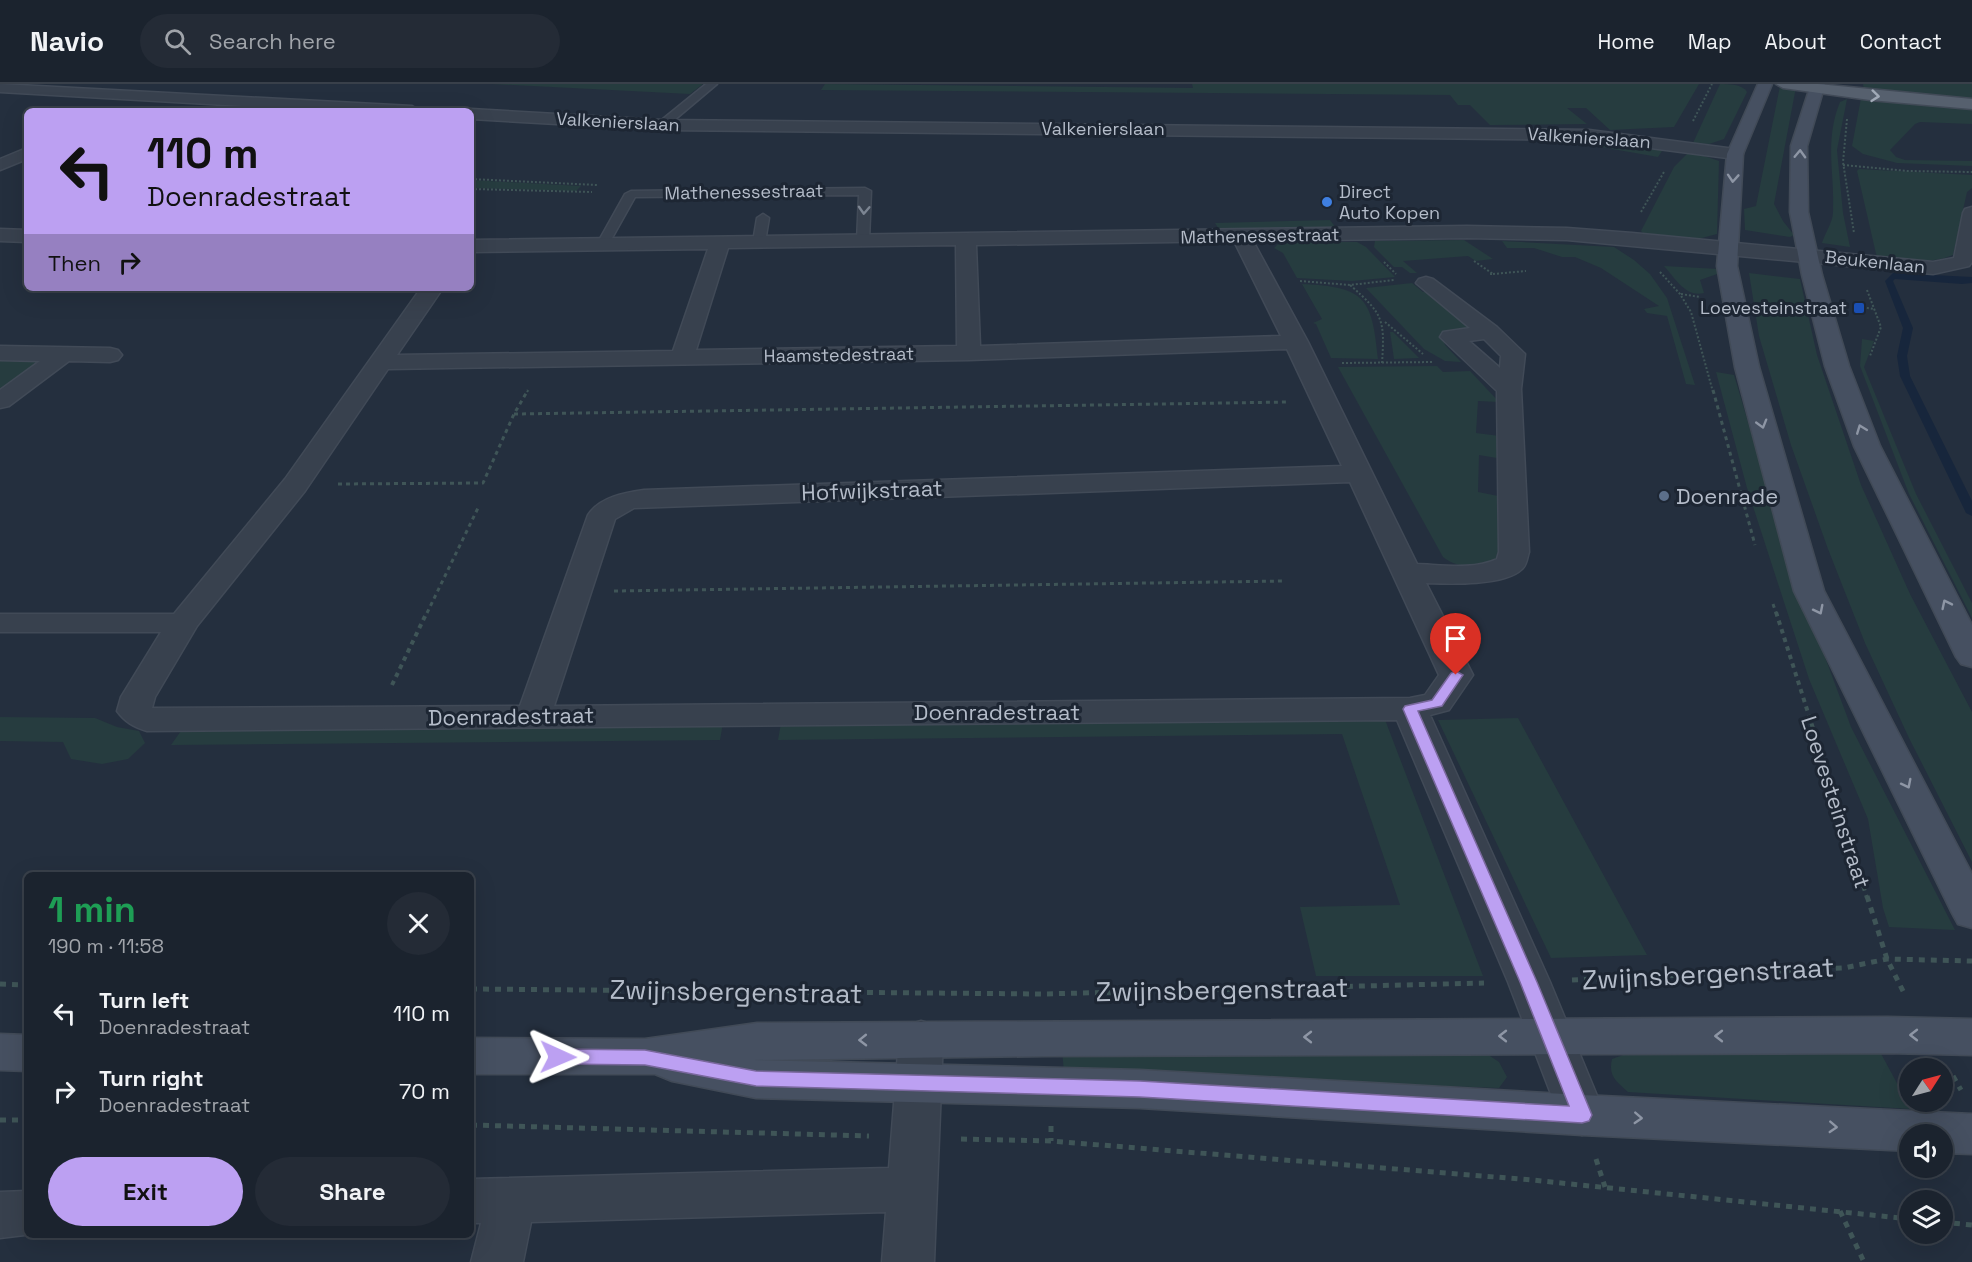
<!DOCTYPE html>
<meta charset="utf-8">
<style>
body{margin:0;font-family:"Space Grotesk",sans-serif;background:#242b36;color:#f1f3f6;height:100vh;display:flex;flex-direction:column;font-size:22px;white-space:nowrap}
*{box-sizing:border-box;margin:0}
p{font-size:20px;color:#a0a4aa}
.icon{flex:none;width:33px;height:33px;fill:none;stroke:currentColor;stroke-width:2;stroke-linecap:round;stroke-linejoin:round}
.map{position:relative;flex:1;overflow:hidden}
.side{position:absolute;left:24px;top:788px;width:450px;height:366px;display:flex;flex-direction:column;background:#1b232e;border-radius:9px;box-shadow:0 6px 24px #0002,0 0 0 2px #39404a}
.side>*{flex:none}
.banner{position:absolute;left:24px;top:24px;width:450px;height:183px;border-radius:9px;box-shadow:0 6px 24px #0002,0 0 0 2px #39404a;background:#bca0f2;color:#111;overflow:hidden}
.needle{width:39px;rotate:54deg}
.controls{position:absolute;left:1899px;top:974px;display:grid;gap:12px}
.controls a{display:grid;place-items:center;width:54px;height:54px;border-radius:50%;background:#1b232e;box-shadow:0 6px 24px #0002,0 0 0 2px #39404a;font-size:30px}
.pin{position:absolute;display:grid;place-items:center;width:51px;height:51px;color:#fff;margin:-62px -26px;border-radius:50% 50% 50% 0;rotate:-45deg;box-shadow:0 0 6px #0007}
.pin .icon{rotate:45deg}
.me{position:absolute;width:66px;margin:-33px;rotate:91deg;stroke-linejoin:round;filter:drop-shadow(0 0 4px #0008)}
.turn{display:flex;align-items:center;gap:21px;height:126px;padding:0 24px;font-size:27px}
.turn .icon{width:78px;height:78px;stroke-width:2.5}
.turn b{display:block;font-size:42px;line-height:51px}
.then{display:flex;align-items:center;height:57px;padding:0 24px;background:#0003;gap:12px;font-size:22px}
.round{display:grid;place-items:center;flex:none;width:63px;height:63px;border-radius:32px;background:#242b36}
.summary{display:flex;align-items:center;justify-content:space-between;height:102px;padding:0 24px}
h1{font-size:36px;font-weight:700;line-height:45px;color:#1e9e55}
.button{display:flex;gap:12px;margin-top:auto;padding:12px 24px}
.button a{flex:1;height:69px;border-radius:36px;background:#bca0f2;color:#111;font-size:24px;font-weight:700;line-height:69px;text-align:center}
.button a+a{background:#242b36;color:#f1f3f6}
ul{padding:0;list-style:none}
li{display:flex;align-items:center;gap:18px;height:78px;padding:0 24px}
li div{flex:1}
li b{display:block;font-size:22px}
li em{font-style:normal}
header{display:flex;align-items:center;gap:36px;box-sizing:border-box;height:84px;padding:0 30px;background:#1b232e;border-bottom:2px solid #39404a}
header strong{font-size:28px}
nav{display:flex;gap:33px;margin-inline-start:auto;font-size:21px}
.search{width:420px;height:54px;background:#242b36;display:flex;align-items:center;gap:15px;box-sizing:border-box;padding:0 21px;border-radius:33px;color:#a0a4aa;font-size:22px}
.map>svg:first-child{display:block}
.green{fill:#263c3f}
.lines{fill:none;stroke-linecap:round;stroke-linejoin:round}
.stream{fill:#17263c;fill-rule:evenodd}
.lane-casing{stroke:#414a57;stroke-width:3}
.street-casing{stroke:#414a57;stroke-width:3}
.secondary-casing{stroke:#414a57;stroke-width:3}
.primary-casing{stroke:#414a57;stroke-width:3}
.path-far3{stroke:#3f5557;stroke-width:2;stroke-dasharray:2 2;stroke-linecap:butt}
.path-far2{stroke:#3f5557;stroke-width:3;stroke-dasharray:4 4;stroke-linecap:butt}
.path-far1{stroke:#3f5557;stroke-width:4;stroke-dasharray:4.5 4.5;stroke-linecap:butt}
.path{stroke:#3f5557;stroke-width:5;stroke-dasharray:6 6;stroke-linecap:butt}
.lane{fill:#38414e;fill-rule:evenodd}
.street{fill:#38414e;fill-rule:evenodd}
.secondary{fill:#465061;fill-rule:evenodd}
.primary{fill:#56606e;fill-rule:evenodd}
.oneway{stroke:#a1aab7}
.oneway2{stroke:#8e96a5}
.oneway3{stroke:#7c8592}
.route{fill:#bca0f2;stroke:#7a689d;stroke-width:1.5}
.shop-dot{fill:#3f7fe0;stroke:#1d2633;stroke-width:2}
.transit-dot{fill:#1a4fb4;stroke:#1d2633;stroke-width:2}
.service-dot{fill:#5c6f8a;stroke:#1d2633;stroke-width:2}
.labels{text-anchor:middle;stroke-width:6;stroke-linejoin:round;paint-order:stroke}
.far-street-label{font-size:18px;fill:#b4bcc9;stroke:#1d2633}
.far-poi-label{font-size:18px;fill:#b4bcc9;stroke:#1d2633;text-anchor:start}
.street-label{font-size:22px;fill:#b4bcc9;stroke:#1d2633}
.poi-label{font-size:22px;fill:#b4bcc9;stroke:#1d2633;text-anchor:start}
.near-street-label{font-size:27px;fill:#b4bcc9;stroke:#1d2633}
</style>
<header>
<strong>Navio</strong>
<div class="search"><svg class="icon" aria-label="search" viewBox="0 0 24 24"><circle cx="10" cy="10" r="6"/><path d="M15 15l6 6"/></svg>Search here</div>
<nav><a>Home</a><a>Map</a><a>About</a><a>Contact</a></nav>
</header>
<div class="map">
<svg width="1972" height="1178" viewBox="0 0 1972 1178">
<rect width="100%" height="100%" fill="#242f3e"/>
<g class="green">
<polygon points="492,0 703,0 690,10"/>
<polygon points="825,0 1193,4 1192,0 1699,0 1674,43 1610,46 1586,24 1567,24 1587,40 1490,41 1470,21 1458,21 1450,11 821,6"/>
<path d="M1720 0C1730 0 1742 0 1747 8L1724 55 1709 60 1693 59Z"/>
<polygon points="1863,0 1972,0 1972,18 1864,8"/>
<polygon points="1780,2 1796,3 1774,120 1783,137 1794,151 1790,153 1745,146 1744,125 1756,122"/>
<polygon points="1861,14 1972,22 1972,40 1920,38 1915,40 1890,66 1896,73 1905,76 1972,77 1972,82 1897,79 1863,70 1852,62"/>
<path d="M1847 15 1837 66 1843 129 1850 163 1822 159C1825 149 1833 138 1833 128 1835 89 1824 57 1840 18Z"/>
<polygon points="1561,56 1605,56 1664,64 1658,73"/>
<polygon points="1690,67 1719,77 1717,150 1698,155 1643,149 1641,147 1674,83"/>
<path d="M1859 85 1972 91V104L1967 108 1953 171C1929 181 1902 176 1877 174L1857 87Z"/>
<polygon points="471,96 581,102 576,107 471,104"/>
<polygon points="1330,136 1336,144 1220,147 1215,139"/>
<polygon points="1464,156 1493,175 1476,177 1468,172 1403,177 1417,189 1410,189 1402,183 1394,183 1374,163 1375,157"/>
<polygon points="1502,157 1614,163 1634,176 1650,190 1667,214 1695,301 1686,300 1667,232 1647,229 1644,225 1659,222 1601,184 1575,173 1562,173 1534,164 1507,164"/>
<polygon points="1284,158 1357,158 1366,163 1395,193 1352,197 1297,194 1283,169 1274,164 1277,161"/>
<path d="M1664 182 1718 185 1720 189 1700 196 1704 209C1686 214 1675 194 1664 182Z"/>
<polygon points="1749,189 1800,195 1817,271 1861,401 1910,510 1972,628 1972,778 1909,654 1865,559 1828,465 1791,361 1759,252"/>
<polygon points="1412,199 1423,208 1431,207 1480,245 1442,250 1445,261 1461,278 1445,277 1424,265 1366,204"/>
<path d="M1302 200C1365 203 1372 213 1378 275L1331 274 1316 240 1313 239 1322 235Z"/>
<polygon points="1390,248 1393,248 1419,274 1394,275"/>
<polygon points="1862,255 1874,257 1864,283 1916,410 1972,519 1972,534 1909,410 1860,282"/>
<polygon points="0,273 46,274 0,307"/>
<path d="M1437 282 1443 288 1470 287 1499 318 1478 317 1476 349 1500 352 1503 375 1479 371 1478 408 1503 413 1504 475C1483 481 1462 488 1443 473L1338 283Z"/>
<polygon points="1716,288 1734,291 1790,479 1851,643 1955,846 1889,843 1883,824 1868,735 1809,595 1747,404"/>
<polygon points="0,633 95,634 117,643 139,647 145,659 128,675 102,680 71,675 63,658 0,657"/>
<polygon points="1384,633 1483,892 1316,892 1300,823 1400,821 1342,650 778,656 781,639"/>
<polygon points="1518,634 1647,871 1551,874 1438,636"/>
<polygon points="723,639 720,656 171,661 183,644"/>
<polygon points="1062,966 1481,966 1499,978 1507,993 1499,1004 1064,988"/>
<path d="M1879 966 1911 1025 1628 1008C1616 997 1608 992 1612 975L1634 967Z"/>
</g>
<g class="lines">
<polygon class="stream" points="1893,189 1972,193 1972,199 1962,200 1895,195 1893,197 1913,244 1907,272 1910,292 1972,417 1972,432 1966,429 1900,292 1897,272 1903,244 1885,197"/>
<defs>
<g id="lane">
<polygon points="706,0 717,0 666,43 658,43 658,39"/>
<polygon points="865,104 871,107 869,157 863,161 857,157 859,111 635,113 607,163 603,164 597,160 625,110 631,107"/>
<polygon points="763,130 769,134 765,158 759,162 753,158 757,134"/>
</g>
<g id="street">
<polygon points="0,0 412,22 420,27 329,27 0,8"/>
<polygon points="471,25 662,36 1589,46 1735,65 1741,66 1743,70 1741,74 1735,75 1589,56 662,46 471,35 471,27 465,27"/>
<polygon points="27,64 27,75 0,86 0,75"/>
<path d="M1972 123V178L1969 182 1933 190 1567 156 1467 154 1253 157 1308 258 1417 480C1443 481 1473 486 1497 475L1499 468 1497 307 1440 253 1443 248 1470 244 1416 199 1419 195 1426 193 1433 195 1497 243 1525 270 1521 305 1529 468C1527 474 1527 481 1522 485 1505 502 1450 500 1426 499L1473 591 1449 626 1430 631 1550 898 1605 1031 1599 1045 1582 1051 1565 1045 1559 1031 1508 898 1397 636 147 647C134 643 125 638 117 627L121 613 161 548H0V530H174L285 395 421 204H443L397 271 673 267 708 165 471 168V156L1467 142 1567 144 1632 149 1933 178 1954 174 1963 129 1965 125ZM1234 157 1281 252 980 262 976 161ZM956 161 957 262 696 266 728 164ZM1484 255 1501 272 1500 284 1469 257ZM1287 265 1342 382 644 406C624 409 600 413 588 431L520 622 152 624 155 613 197 542 305 407 388 285 969 276ZM1350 398 1439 591 1425 611 1410 614 554 622 615 435 634 424Z"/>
<polygon points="0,145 27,146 27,158 0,157"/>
<polygon points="0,262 110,264 118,266 122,271 118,276 110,278 69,277 9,322 0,324 0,306 40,277 0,276"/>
<polygon points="921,937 937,942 943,955 934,1178 882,1178 886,1128 531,1138 523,1178 471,1178 481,1139 471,1139 471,1095 889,1084 899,955 905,942"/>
<polygon points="27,1107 27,1150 33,1150 0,1154 0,1108"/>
</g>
<g id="secondary">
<polygon points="1758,0 1772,0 1743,70 1737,182 1759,283 1824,507 1972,790 1972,844 1958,840 1952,829 1794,507 1735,283 1717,182 1727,70"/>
<polygon points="1811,0 1825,0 1807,62 1808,128 1822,191 1849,282 1880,362 1972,541 1972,583 1961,580 1956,573 1854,362 1825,282 1802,191 1790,128 1791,62"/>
<polygon points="1888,933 1972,935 1972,971 1888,969 1045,972 753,976 1140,986 1582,1011 1972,1030 1972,1070 1942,1069 1942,1050 1910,1050 1910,1067 1582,1051 1140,1024 756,1014 672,997 655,990 471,990 471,954 645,955 757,939"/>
<polygon points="0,950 27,951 27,987 0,986"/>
</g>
<polygon id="primary" points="1776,0 1818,0 1972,15 1972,25 1870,16 1783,4"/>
</defs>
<use href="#lane" class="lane-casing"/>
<use href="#street" class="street-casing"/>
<use href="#secondary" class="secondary-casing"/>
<use href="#primary" class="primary-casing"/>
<g class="path-far3">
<polyline points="1847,35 1843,78 1854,149"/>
<polyline points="1693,37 1712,0"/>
<polyline points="1843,81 1908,87 1972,88"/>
<polyline points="471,95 597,101"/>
<polyline points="471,105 592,108"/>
<polyline points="1641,128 1664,88"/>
<polyline points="1474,177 1493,190 1490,190"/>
<polyline points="1384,178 1396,190"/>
<polyline points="1660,188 1680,210 1691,228 1713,308"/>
<polyline points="1493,190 1526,187"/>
<polyline points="1300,197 1350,201 1394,196"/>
<path d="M1350 201C1383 230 1385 235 1382 279"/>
<polyline points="1867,206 1881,243 1870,272"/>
<polyline points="1681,210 1700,213"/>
<polyline points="1855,222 1874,225"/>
<polyline points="1385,238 1423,270"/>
<polyline points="1342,279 1434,278"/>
<polyline points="527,308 529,305"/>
</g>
<g class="path-far2">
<polyline points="1713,306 1755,461"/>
<polyline points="514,330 1288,318"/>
<polyline points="338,400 483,399 514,330 528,306"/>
<polyline points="614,507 1284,497"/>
<polyline points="1773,520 1776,529"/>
<polyline points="427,529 478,424"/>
</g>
<g class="path-far1">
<polyline points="1776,528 1867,814"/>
<polyline points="392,601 427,528"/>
</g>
<g class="path">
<polyline points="1867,812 1887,875 1905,911"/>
<polyline points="1572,896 1844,884 1887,875 1972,877"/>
<polyline points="0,900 27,901"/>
<polyline points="471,905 1042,910 1484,899"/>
<polyline points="1953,992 1961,1006"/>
<polyline points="0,1036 27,1036"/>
<polyline points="471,1041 869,1052"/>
<polyline points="1051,1042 1051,1057"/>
<polyline points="961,1055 1051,1057 1532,1096 1910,1135"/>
<polyline points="1596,1075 1605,1103"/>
<polyline points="1840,1127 1864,1178"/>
<polyline points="1942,1138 1972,1141"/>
</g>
<use href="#lane" class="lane"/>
<use href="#street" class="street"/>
<use href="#secondary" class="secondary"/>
<use href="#primary" class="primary"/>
</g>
<defs><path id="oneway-chevron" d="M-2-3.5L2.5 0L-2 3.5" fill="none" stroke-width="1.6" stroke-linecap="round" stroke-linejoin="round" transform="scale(1.5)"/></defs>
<use class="oneway" href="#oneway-chevron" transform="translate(1875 12) rotate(6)"/>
<g class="oneway2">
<use href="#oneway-chevron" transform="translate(1800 70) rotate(-88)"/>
<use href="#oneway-chevron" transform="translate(1733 94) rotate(94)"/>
<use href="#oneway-chevron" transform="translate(1762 340) rotate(74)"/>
<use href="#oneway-chevron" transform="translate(1861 345) rotate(-111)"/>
<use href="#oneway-chevron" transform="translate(1946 520) rotate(-116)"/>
<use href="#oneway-chevron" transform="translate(1819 526) rotate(63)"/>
<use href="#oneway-chevron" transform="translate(1907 700) rotate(63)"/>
<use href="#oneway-chevron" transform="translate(1914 951) rotate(-180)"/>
<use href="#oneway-chevron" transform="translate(1503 952) rotate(180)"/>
<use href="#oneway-chevron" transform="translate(1719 952) rotate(180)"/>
<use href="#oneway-chevron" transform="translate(1308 953) rotate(180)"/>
<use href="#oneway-chevron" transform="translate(863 956) rotate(179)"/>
<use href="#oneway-chevron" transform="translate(1638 1034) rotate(3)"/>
<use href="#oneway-chevron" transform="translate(1833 1043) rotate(3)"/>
</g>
<use class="oneway3" href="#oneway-chevron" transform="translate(864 126) rotate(93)"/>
<polygon class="route" points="1456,587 1463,591 1442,622 1418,627 1537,898 1592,1031 1589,1037 1582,1039 1140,1013 756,1002 645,981 558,980 552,978 549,973 552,967 558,965 645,966 756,987 1140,997 1569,1022 1520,898 1403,625 1405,622 1432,616 1451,589"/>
<circle class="shop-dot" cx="1327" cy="118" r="6"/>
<rect class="transit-dot" x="1853" y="218" width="12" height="12" rx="3"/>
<circle class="service-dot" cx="1664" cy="412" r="6"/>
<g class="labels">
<g class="far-street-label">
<text transform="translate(618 38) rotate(3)" y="6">Valkenierslaan</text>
<text x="1103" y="51">Valkenierslaan</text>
<text transform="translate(1589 54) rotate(4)" y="6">Valkenierslaan</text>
<text transform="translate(744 108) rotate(-1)" y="6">Mathenessestraat</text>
<text transform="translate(1260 152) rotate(-1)" y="6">Mathenessestraat</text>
<text transform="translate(1875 178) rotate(6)" y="6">Beukenlaan</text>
<text transform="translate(839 271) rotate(-1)" y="6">Haamstedestraat</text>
</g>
<g class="far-poi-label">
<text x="1339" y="114">Direct<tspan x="1339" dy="21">Auto Kopen</tspan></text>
<text x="1847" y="230" text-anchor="end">Loevesteinstraat</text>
</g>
<g class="street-label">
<text transform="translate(872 406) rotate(-2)" y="8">Hofwijkstraat</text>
<text x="997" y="636">Doenradestraat</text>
<text transform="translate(511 632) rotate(-1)" y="8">Doenradestraat</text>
<text transform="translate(1836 718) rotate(72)" y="8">Loevesteinstraat</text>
</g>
<g class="poi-label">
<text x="1676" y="420">Doenrade</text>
</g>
<g class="near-street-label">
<text transform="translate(1708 890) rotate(-3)" y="9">Zwijnsbergenstraat</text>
<text transform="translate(1222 906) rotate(-1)" y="9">Zwijnsbergenstraat</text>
<text transform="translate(736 908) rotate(1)" y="9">Zwijnsbergenstraat</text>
</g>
</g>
</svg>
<div class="controls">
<a><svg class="needle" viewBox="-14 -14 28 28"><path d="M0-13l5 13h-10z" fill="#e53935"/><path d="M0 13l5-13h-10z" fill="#a0a4aa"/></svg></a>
<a><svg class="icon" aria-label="sound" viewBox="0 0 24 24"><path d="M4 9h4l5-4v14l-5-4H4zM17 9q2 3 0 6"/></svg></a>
<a><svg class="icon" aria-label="layers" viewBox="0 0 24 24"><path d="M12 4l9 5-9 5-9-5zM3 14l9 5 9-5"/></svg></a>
</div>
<div class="pin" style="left:1456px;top:591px;background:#d93025"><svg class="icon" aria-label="arrive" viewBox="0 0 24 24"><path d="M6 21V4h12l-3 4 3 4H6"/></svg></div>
<svg class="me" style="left:558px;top:973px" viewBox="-20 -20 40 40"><path d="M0-17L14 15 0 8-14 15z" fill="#bca0f2" stroke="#fff" stroke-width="4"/></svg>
<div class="banner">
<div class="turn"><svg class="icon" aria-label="left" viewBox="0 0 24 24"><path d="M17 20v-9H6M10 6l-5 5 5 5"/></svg><div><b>110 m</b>Doenradestraat</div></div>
<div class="then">Then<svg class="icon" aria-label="right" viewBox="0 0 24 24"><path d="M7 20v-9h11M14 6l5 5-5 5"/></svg></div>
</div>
<section class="side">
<div class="summary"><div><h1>1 min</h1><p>190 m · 11:58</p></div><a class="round"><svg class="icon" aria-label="close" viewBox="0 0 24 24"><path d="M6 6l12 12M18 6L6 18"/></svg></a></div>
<ul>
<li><svg class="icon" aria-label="left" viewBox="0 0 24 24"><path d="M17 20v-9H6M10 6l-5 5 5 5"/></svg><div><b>Turn left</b><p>Doenradestraat</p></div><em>110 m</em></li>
<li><svg class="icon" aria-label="right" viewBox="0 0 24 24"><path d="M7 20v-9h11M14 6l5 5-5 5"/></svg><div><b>Turn right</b><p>Doenradestraat</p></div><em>70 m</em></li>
</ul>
<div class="button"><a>Exit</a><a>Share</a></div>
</section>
</div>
